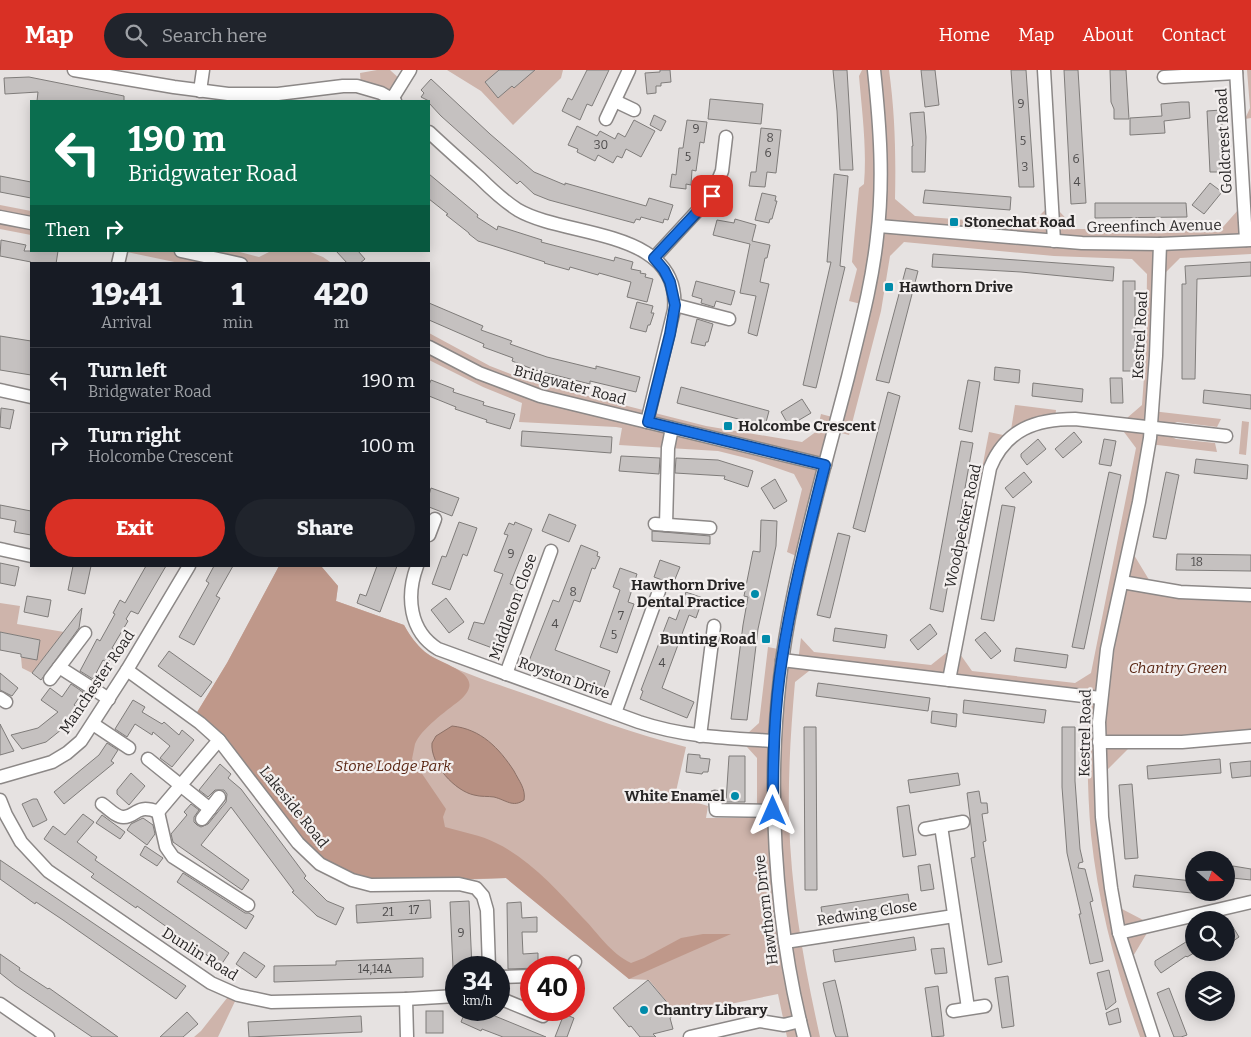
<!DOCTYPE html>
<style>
body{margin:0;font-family:Bitter,serif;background:#20242c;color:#f1f3f6;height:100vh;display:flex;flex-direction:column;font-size:19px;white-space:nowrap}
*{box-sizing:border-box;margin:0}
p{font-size:16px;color:#9ea1a6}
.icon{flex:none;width:28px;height:28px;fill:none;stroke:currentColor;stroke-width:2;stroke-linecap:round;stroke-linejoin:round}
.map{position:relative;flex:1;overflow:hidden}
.side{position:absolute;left:30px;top:192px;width:400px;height:305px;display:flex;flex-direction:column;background:#171b24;border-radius:0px;box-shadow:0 2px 12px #0003}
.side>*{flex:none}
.guide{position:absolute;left:30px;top:30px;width:400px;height:152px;border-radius:0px;box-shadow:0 2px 12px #0003;background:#0b6e4f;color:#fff;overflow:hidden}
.needle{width:32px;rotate:110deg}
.controls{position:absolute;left:1185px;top:781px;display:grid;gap:10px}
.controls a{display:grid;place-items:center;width:50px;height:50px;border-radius:50%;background:#171b24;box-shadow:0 2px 12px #0003;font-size:25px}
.speed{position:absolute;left:445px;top:886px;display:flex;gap:10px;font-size:25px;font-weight:700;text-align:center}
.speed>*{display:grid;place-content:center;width:65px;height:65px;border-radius:50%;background:#171b24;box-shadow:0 2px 12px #0003;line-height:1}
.speed small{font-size:12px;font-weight:400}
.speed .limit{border:8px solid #d22;background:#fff;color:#111}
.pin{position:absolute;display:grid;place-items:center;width:42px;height:42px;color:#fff;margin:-21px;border-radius:10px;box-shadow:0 2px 8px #0006}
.me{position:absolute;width:55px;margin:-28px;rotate:0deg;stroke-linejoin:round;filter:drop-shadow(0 0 4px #0008)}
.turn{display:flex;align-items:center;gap:18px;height:105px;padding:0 15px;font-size:22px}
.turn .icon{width:65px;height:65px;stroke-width:2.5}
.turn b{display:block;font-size:35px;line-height:42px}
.then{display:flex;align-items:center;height:48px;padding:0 15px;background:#0003;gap:10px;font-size:19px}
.eta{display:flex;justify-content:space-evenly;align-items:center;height:85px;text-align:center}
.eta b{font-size:30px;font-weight:800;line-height:35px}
.primary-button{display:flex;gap:10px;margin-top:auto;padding:10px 15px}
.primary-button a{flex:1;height:58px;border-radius:30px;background:#d93025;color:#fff;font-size:20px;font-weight:800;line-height:58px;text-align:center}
.primary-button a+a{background:#20242c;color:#f1f3f6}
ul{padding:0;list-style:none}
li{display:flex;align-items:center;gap:15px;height:65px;padding:0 15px;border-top:1px solid #363941}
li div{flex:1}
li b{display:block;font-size:19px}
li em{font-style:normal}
header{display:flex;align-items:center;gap:30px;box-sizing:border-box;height:70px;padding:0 25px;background:#d93025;color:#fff}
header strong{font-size:24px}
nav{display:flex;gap:28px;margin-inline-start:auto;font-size:18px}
.search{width:350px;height:45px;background:#20242c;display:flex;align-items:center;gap:12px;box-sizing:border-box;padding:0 18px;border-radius:28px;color:#9ea1a6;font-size:19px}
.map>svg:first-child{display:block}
.green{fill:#ceb4ab}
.forest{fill:#bf988a}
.water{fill:#b79082;stroke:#8c7066}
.building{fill:#c5c1c0;stroke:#7f7c7a}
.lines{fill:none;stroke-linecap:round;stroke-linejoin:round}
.minor-casing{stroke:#8c8887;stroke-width:15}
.minor{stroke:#fff;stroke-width:12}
.route-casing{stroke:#114b97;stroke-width:12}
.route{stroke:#1a73e8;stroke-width:9}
.poi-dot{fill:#008baa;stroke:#f3efee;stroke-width:2}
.labels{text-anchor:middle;stroke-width:4.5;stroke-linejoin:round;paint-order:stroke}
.number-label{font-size:12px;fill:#4e4c4c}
.street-label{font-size:15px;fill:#272525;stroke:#f3efee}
.poi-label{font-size:15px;font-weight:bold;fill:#272525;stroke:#f3efee;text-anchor:start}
.park-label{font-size:15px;font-style:italic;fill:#592613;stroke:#f3efee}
</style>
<header>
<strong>Map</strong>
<div class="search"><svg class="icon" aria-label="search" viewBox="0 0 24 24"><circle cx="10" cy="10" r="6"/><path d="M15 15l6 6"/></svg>Search here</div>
<nav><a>Home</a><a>Map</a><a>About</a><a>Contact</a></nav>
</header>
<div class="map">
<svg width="1251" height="967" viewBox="0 0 1251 967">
<rect width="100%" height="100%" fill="#e6e2e1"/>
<g class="green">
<polygon points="377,0 390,0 403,12 392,29 361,16 360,3"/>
<polygon points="447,0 563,0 561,8 513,55 481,21"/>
<path d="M862 0H889C895 43 896 85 895 129L915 146 1030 155 1045 140 1059 141 1076 159 1160 160 1223 157 1238 140 1251 141V184L1180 188 1165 203 1152 341 1221 349 1217 357 1177 352 1167 356 1166 364 1176 369 1215 373 1217 382 1149 374 1134 485 1154 518 1251 525V666L1135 672 1106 701 1100 700 1114 837 1122 839 1145 851 1147 863 1129 893 1153 967H1140L1139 964C1116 900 1098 833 1091 765 1087 719 1087 673 1088 627L811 594 809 601 795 612C791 658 788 703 789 749 791 823 804 895 820 967H787L778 924 682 944 676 943 649 910 629 909 506 808 460 810 292 756 196 644 227 593 279 496H321L338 516 336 531 404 555C411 568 421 581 434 588 465 605 501 615 534 627 584 645 634 664 686 677L675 726 708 736 706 748H757V688L747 677 748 663 759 653 768 577 783 580 798 592 801 568 814 582 931 595 946 583 960 584 972 601 1075 613 1091 603 1136 378 1124 362 1127 348 1142 335 1146 279 1147 204 1132 189 1054 186 904 172 890 186 881 241 849 365 834 361 801 488 787 482 802 419 794 404 754 390 718 381 619 375 622 358 616 357 519 352 522 333 483 317 429 290V263L490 296 529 311 706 356 802 372 817 361 821 344 836 348 865 235 849 231 857 199 852 192 859 118 864 114C867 78 862 42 859 6Z"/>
<polygon points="1247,0 1251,0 1251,48 1245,49 1250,38"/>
<polygon points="0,135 31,141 31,165 0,159"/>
<polygon points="122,181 236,181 259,187 271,181 308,181 323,187 333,194 184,194"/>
<polygon points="1015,335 1056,340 1055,349 1011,360"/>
<polygon points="1242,351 1249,352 1246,385 1239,384"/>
<polygon points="989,362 1003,365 1008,371 988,405 981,404"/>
<polygon points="0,533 20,536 17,554 64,562 32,603 22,598 21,587 26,588 27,585 37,587 40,570 0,562"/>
<polygon points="231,923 238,925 218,967 194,967 201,961"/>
</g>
<path class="forest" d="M279 496H321L338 516 336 531 404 555C410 566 416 574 425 582 441 595 491 604 459 631 446 641 421 659 415 674 414 679 413 684 412 689L446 739 443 747 445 757C462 762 481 765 496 773 530 789 558 821 583 848 599 864 610 883 631 893L644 888 681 868 703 864H731L629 909 506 808 372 812 331 797 312 780 196 644 227 593Z"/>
<path class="water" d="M452 656C481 659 499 678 514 701 519 711 526 719 524 730 513 738 506 730 494 727 488 726 481 727 474 725 455 721 430 694 432 673L436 666Z"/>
<g class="building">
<polygon points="499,0 535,0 514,18 512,16 498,28 485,12"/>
<polygon points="587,0 609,0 592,36 587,34 580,50 562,41 568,28 572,30"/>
<polygon points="660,0 670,0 671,12 661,13 661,16 656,16 656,23 647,24 645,3 660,2"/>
<polygon points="833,0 847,0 853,100 840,100 837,41"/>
<polygon points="921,0 935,0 939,35 925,37"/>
<polygon points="1011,0 1026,0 1034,117 1019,117"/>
<polygon points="1064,0 1078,0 1086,133 1071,134"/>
<polygon points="1110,0 1126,0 1129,49 1114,49 1114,39 1111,32"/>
<polygon points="29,7 124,26 124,31 37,31 38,22 5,24 4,8"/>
<polygon points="431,9 490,64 534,102 565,115 565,113 646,136 649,128 673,135 668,150 664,149 663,153 641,147 640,150 636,149 634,153 549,130 534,124 520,111 517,114 441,46 429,33 429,31 421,27 424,23 421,20"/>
<polygon points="710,29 763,34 761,54 708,49"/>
<polygon points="1181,32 1189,32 1190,48 1164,51 1165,63 1130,65 1130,48 1162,46 1161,34"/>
<polygon points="1221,40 1225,102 1210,102 1207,41"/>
<polygon points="924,42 926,67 925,102 912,102 912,76 913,76 910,43"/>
<polygon points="654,45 666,51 661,61 650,55"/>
<polygon points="634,50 655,61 641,87 626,79 622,88 617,86 613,93 598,85 595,91 577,82 578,79 568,75 577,56 597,66 600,61 615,69 618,63 625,67"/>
<polygon points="687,50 707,52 704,73 700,72 696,101 692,100 691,115 686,114 686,119 670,117 672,104 676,105 679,78 683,78"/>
<polygon points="761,58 781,60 776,103 767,102 765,117 749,116 751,102 756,102"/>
<polygon points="429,104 478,145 477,147 497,160 498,156 542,170 541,172 614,191 615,187 633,192 631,199 641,201 640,203 646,204 645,207 653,209 647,232 627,227 631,212 599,203 598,205 570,197 569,200 544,193 545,192 478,171 469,164 469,163 446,145 448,144 429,129"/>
<polygon points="834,104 848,106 840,196 845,197 816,318 803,315 831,192 827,192"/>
<polygon points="0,106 31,112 31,128 0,122"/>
<polygon points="1210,113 1222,122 1204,144 1192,135"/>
<polygon points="925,120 1011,127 1010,140 923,133"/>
<polygon points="762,123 776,126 775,131 777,131 772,149 770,149 769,153 755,150"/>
<polygon points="1095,133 1186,133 1187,147 1095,148"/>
<polygon points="735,149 756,155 752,171 770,175 767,188 765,188 760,212 769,214 757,266 748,263 756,226 740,223 750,174 713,165 717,150 734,153"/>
<polygon points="1,170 26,175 24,181 58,181 56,194 31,194 31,192 0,186"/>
<polygon points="336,181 358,181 365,189 359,194 348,194"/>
<polygon points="933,184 1114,197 1113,211 1021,202 932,197"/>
<polygon points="1251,192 1251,206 1197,209 1195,309 1182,309 1182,214 1186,214 1185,196"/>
<polygon points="906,198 918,201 889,313 876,310"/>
<polygon points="696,211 735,221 731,235 716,231 714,237 701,233 702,229 692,226"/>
<rect x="1123" y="211" width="12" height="90"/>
<polygon points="637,232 653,236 651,243 654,243 650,255 648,255 646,262 630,258"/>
<polygon points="429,233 483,256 481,260 512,271 510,274 547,287 596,299 596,296 640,307 636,322 590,311 590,314 535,300 512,291 513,288 483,277 484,274 429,250"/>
<polygon points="697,249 713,254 708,272 706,272 705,276 691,273"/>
<polygon points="0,266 31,271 31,305 0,300"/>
<polygon points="995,297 1020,300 1019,313 994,310"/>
<polygon points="1110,308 1122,308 1123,333 1111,333"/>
<polygon points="431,310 454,319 453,322 484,332 483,335 515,344 510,359 486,352 487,350 455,339 456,337 429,326 429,315"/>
<polygon points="968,310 980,312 972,362 959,359"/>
<polygon points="1033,313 1083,319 1082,332 1032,326"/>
<polygon points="681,317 769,341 765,356 677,333"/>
<polygon points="1204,320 1251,325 1251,339 1203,333"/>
<polygon points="888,322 900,326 865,462 853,458"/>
<polygon points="802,329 811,343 789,356 781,342"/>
<polygon points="1,338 14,340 10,359 0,357"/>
<polygon points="522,361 612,367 611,383 521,376"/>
<polygon points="1074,362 1082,372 1063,388 1055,379"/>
<polygon points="1038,369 1046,379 1027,395 1021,387 1021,384"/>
<polygon points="1104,369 1116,371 1111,396 1099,394"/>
<polygon points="961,371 973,373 943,542 930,539"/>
<polygon points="621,386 660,388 659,404 619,401"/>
<polygon points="676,388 718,390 753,401 748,417 724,409 725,406 675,403"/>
<polygon points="1196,389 1248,395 1247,409 1194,403"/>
<polygon points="1024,402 1032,412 1013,428 1005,418"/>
<polygon points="1109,402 1121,405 1084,579 1072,577"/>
<polygon points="1166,402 1179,405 1166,469 1153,467"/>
<polygon points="775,409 787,431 774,439 761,418"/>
<polygon points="431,418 459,428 452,446 429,437 429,425"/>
<polygon points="0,435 31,441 31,465 14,462 16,451 0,448"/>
<polygon points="1002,435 1015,437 994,551 981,549"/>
<polygon points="549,444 576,455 569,472 542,461"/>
<polygon points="761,450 777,451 776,476 758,559 747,650 731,649 743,555 748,527 744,526 753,481 760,482"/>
<polygon points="459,452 477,458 467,486 463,484 450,520 432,514 442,486 446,487"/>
<polygon points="515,452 532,459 510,514 519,517 495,579 468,569 474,552 484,554 503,504 494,501 508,465 504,464 509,453 514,455"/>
<polygon points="652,461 710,466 710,474 652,471"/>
<polygon points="838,463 850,466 830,548 817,545"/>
<polygon points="581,475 598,482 597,486 600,487 595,499 592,498 580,532 574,530 555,580 610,601 604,618 529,591 553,530 559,532"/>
<polygon points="1177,484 1251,485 1251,501 1176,500"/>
<polygon points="660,490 680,497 673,514 654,507"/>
<polygon points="0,493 19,497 15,516 0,513"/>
<polygon points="73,496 91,496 85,524 68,520"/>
<polygon points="146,496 166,496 138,544 131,541 126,549 128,551 112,578 115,580 108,593 103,590 93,609 80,601 97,569 100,571 115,544 113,543 120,530 125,533"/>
<polygon points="214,496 233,496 216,526 220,528 194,575 179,567 209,513 206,511"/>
<polygon points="377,496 397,496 380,542 357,533 360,524 366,526"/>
<polygon points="620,498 637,504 628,532 634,534 617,583 600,577 620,520 613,517"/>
<polygon points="686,522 703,528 696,548 689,545 662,618 694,632 687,648 640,629 643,621 641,620 669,547 676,550"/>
<polygon points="27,526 51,530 48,547 24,542"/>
<polygon points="446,528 464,552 449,563 431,540"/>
<polygon points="82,538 79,558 41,610 32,603"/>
<polygon points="930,554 937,564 918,580 910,570"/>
<polygon points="835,558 887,565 885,578 833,571"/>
<polygon points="0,562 40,570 37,590 21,587 21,584 0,580"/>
<polygon points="985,562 1001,581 991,589 975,570"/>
<polygon points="1016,578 1068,585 1066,598 1014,591"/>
<polygon points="169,581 212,612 201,627 158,596"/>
<polygon points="0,603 18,618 12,626 0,620"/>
<polygon points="818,613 930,628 928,641 816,626"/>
<polygon points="71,614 83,622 74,635 79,638 67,655 46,672 22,679 11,665 38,658 58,642 41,630 50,618 62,627"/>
<polygon points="133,630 145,637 142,642 162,654 164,652 179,665 182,660 194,670 172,697 160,688 170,676 153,662 152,665 135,654 127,667 115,659"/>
<polygon points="964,630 1046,640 1044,653 963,643"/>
<polygon points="932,641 957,644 956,657 931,653"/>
<polygon points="0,654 14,681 0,685"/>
<polygon points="804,657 816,657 817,820 805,820"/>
<polygon points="1062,657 1075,657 1075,711 1080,779 1083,792 1079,793 1078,798 1085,799 1093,831 1090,832 1103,891 1090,894 1079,844 1081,844 1067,783 1062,717"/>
<polygon points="107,673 118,680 111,691 114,693 64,734 54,722 99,685"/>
<polygon points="688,684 700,685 700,688 710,689 708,702 703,702 702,704 686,702"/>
<polygon points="729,686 745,686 745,732 726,732"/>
<polygon points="1220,689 1221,703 1148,709 1147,696"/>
<polygon points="1251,691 1251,706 1232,708 1230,693"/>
<polygon points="220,694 231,704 228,708 241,719 306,806 304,808 327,831 344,838 336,855 317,846 292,822 294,821 231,737 201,775 249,810 242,820 173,772 171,764 187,745 184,742 191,734 199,740 194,747 194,752 197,755 201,757 208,754 226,732 227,724 224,720 215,720 208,727 199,720"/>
<polygon points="131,703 145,716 129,735 117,724 117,720"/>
<polygon points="958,703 960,715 910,723 908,710"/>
<polygon points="1132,714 1138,788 1125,789 1119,715"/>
<polygon points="979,721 981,733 987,733 988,743 982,744 986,771 983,772 1002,892 988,895 971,788 975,787 967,723"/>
<polygon points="33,729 37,729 47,750 33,757 22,734"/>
<polygon points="909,735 916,785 903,787 897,737"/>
<polygon points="83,744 94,752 77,772 97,787 95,790 229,883 221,895 137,836 136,838 91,807 94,804 44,769 53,756 65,765"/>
<polygon points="102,745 125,762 120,769 96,753"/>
<polygon points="143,748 153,755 155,764 147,775 127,760 131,754"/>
<polygon points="145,776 163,788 157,796 140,785"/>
<polygon points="0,790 186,916 176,929 63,850 36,832 35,834 0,809"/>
<polygon points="930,794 934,819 921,821 918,796"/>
<polygon points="1233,796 1251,799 1251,810 1232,808"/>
<polygon points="183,803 245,843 249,843 254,846 246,859 177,812"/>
<polygon points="1135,805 1193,811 1192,823 1133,817"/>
<polygon points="908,824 910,837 823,849 821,837"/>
<polygon points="430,830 431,848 357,853 356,835"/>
<polygon points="469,831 472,898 453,898 450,832"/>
<polygon points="521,832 522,848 537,847 537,862 522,862 523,884 538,883 538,898 508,899 507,833"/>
<polygon points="1233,857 1239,867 1226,876 1226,861"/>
<polygon points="914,867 916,880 835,892 833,880"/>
<polygon points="1194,867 1194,883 1187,887 1186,886 1161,903 1155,895 1155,891"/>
<polygon points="944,878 947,903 935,904 931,879"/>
<polygon points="244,882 265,896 256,908 236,894"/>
<polygon points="0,884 20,898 19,900 48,919 49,918 118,967 92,967 15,915 0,903"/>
<polygon points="423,888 423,907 274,912 274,896 336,895 336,891"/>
<polygon points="1109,900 1116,932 1106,940 1097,903"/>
<polygon points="1008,906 1014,956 1002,958 995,908"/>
<polygon points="648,910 676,943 670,948 673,959 653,964 656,967 640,967 631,956 629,957 613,938"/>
<polygon points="835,910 841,935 848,967 836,967 834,962 823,913"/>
<polygon points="938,916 944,966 932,967 925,918"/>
<polygon points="1169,918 1187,965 1181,967 1174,967 1157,923"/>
<polygon points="1118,938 1121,952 1109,955 1106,943"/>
<polygon points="466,940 474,940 489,946 490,944 546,967 503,967 482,959 481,961 461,952"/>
<rect x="426" y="941" width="17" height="22"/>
<polygon points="187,942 198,954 183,967 160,967"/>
<polygon points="564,944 574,948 567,967 555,967"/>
<polygon points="361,946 362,962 249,967 248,952"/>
</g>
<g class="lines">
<defs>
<g id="minor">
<polyline points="74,0 174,17 228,24 278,24 343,16 357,16 381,23 395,31"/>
<polyline points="1044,0 1054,171"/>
<polyline points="1236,0 1246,170"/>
<polyline points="1164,7 1236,3"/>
<polyline points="200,21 203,0"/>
<polyline points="392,29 410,0"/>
<polyline points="615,31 634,40"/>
<polyline points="606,49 629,0"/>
<path d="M429 62C446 78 463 93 480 108 492 120 504 131 518 140 566 168 682 158 674 240L647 352"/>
<polyline points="0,147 31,153"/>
<polyline points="879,156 1082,173 1160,174 1251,170"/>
<polyline points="181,181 241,194"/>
<polyline points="654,188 712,125 722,101 726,67"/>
<polyline points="118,194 121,181"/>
<polyline points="675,235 729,249"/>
<polyline points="429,277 479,303 540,326 825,395"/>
<polyline points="0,320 31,327"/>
<polyline points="655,454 710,458"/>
<polyline points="666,455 668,378 672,358"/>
<polyline points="429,465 435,449"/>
<polyline points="0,479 31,486"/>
<path d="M417 496C406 526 409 561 438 579L639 652C684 667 727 668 774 671"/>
<polyline points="1122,512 1180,522 1251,525"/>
<polyline points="782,590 1100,628"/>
<polyline points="59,597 109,629"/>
<polyline points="127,600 200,653 219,670 298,773 320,794 352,810 371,815 459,814 476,818 483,826 487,840 489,898"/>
<polyline points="506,604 551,481"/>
<polyline points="50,609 85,563"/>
<path d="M949 610 990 398C1006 359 1036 349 1075 349L1226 366"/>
<polyline points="0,628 6,632"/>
<polyline points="615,643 659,521"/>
<polyline points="93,654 129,678"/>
<polyline points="700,666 714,556"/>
<polyline points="1099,672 1182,672 1251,666"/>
<polyline points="148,689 210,739"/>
<polyline points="0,707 52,692 67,683 81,671 127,600 189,496"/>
<polyline points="715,727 716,740 773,741"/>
<polyline points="0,730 6,745 21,772 48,801 211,913 238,925 271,932 406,929 407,967"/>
<path d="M102 734C108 738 116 747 123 747 136 748 135 733 158 742"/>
<polyline points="158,742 166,777 173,787 248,835"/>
<polyline points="158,742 219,670"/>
<polyline points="202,749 219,727"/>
<polyline points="941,756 968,938"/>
<polyline points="925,759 963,752"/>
<polyline points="1119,863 1251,832"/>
<polyline points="785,872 954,846"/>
<polyline points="571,898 575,892"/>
<polyline points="499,907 531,906"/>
<polyline points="499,928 543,946"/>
<polyline points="406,929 456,926"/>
<polyline points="0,934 48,967"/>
<polyline points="953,941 985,936"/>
<polyline points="690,967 760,951 784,955 800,951"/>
<path d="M804 967C793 925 786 884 781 841 769 735 771 632 793 527 808 453 829 380 848 307 859 261 872 215 877 167 884 111 880 56 874 0"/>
<polyline points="1153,967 1119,863 1111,818 1102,747 1099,652 1107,579 1139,432 1150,368 1156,286 1160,174"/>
</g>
</defs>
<use href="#minor" class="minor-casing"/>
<use href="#minor" class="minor"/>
</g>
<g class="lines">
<defs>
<path id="route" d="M712 126 654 188 664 200 670 212 675 235 670 264 648 352 825 395C809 459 792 523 782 589 774 639 773 690 773 741"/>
</defs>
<use href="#route" class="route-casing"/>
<use href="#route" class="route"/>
</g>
<g class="poi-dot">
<rect x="949" y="147" width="10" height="10" rx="2.5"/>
<rect x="884" y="212" width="10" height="10" rx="2.5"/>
<rect x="723" y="351" width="10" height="10" rx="2.5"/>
<circle cx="755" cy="524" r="5"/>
<rect x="761" y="564" width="10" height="10" rx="2.5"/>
<circle cx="735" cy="726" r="5"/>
<circle cx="644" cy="940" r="5"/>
</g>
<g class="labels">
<g class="number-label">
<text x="1021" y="38">9</text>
<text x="696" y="63">9</text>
<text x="770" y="72">8</text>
<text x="1023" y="75">5</text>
<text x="601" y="79">30</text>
<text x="768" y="87">6</text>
<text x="688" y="91">5</text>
<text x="1076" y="93">6</text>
<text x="1025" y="101">3</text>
<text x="1077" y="116">4</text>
<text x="511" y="488">9</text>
<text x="1197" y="496">18</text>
<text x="573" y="526">8</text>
<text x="621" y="550">7</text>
<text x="555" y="558">4</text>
<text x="614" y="569">5</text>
<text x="662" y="597">4</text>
<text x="414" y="844">17</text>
<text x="388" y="846">21</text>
<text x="461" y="867">9</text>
<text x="375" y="903">14,14A</text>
</g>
<g class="street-label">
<text transform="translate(1224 71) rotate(-93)" y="5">Goldcrest Road</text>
<text transform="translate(1154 156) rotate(-1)" y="5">Greenfinch Avenue</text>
<text transform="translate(1140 265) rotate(-87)" y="5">Kestrel Road</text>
<text transform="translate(570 315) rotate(15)" y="5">Bridgwater Road</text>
<text transform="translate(963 456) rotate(-78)" y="5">Woodpecker Road</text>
<text transform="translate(513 537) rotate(-70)" y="5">Middleton Close</text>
<text transform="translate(564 608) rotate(20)" y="5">Royston Drive</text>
<text transform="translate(97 612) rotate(-56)" y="5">Manchester Road</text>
<text transform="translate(1085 663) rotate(-89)" y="5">Kestrel Road</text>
<text transform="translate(294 737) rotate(51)" y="5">Lakeside Road</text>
<text transform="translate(766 840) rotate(-97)" y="5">Hawthorn Drive</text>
<text transform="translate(867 843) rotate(-9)" y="5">Redwing Close</text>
<text transform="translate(200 884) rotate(32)" y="5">Dunlin Road</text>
</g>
<g class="poi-label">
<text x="964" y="157">Stonechat Road</text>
<text x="899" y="222">Hawthorn Drive</text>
<text x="738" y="361">Holcombe Crescent</text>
<text x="745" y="520" text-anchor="end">Hawthorn Drive<tspan x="745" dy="17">Dental Practice</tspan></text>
<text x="756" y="574" text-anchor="end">Bunting Road</text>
<text x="725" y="731" text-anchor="end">White Enamel</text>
<text x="654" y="945">Chantry Library</text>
</g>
<g class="park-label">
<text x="1178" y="603">Chantry Green</text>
<text x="393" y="701">Stone Lodge Park</text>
</g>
</g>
</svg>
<div class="controls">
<a><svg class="needle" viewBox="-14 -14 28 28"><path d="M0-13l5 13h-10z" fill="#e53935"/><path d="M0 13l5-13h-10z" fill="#9ea1a6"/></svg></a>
<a><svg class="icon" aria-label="search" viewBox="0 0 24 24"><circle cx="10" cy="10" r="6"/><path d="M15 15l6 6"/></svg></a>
<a><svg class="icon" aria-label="layers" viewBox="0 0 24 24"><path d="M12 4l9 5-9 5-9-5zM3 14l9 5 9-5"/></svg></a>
</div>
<div class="speed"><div>34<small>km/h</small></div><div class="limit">40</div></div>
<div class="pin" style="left:712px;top:126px;background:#d93025"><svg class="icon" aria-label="arrive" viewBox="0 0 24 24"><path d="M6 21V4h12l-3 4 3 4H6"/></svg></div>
<svg class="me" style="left:773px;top:741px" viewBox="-20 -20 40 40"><path d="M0-17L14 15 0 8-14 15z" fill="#1a73e8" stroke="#fff" stroke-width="4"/></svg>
<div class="guide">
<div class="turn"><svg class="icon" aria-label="left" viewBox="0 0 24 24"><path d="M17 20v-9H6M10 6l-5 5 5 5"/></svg><div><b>190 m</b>Bridgwater Road</div></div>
<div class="then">Then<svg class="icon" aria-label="right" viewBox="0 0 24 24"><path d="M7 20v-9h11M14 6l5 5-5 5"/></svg></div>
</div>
<section class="side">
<div class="eta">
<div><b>19:41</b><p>Arrival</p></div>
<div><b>1</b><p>min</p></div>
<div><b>420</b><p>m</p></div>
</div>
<ul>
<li><svg class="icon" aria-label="left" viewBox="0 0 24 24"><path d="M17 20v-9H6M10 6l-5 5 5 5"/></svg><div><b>Turn left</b><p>Bridgwater Road</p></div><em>190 m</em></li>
<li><svg class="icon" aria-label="right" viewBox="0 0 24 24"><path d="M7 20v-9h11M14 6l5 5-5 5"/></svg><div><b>Turn right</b><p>Holcombe Crescent</p></div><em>100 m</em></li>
</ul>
<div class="primary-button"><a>Exit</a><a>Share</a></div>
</section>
</div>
